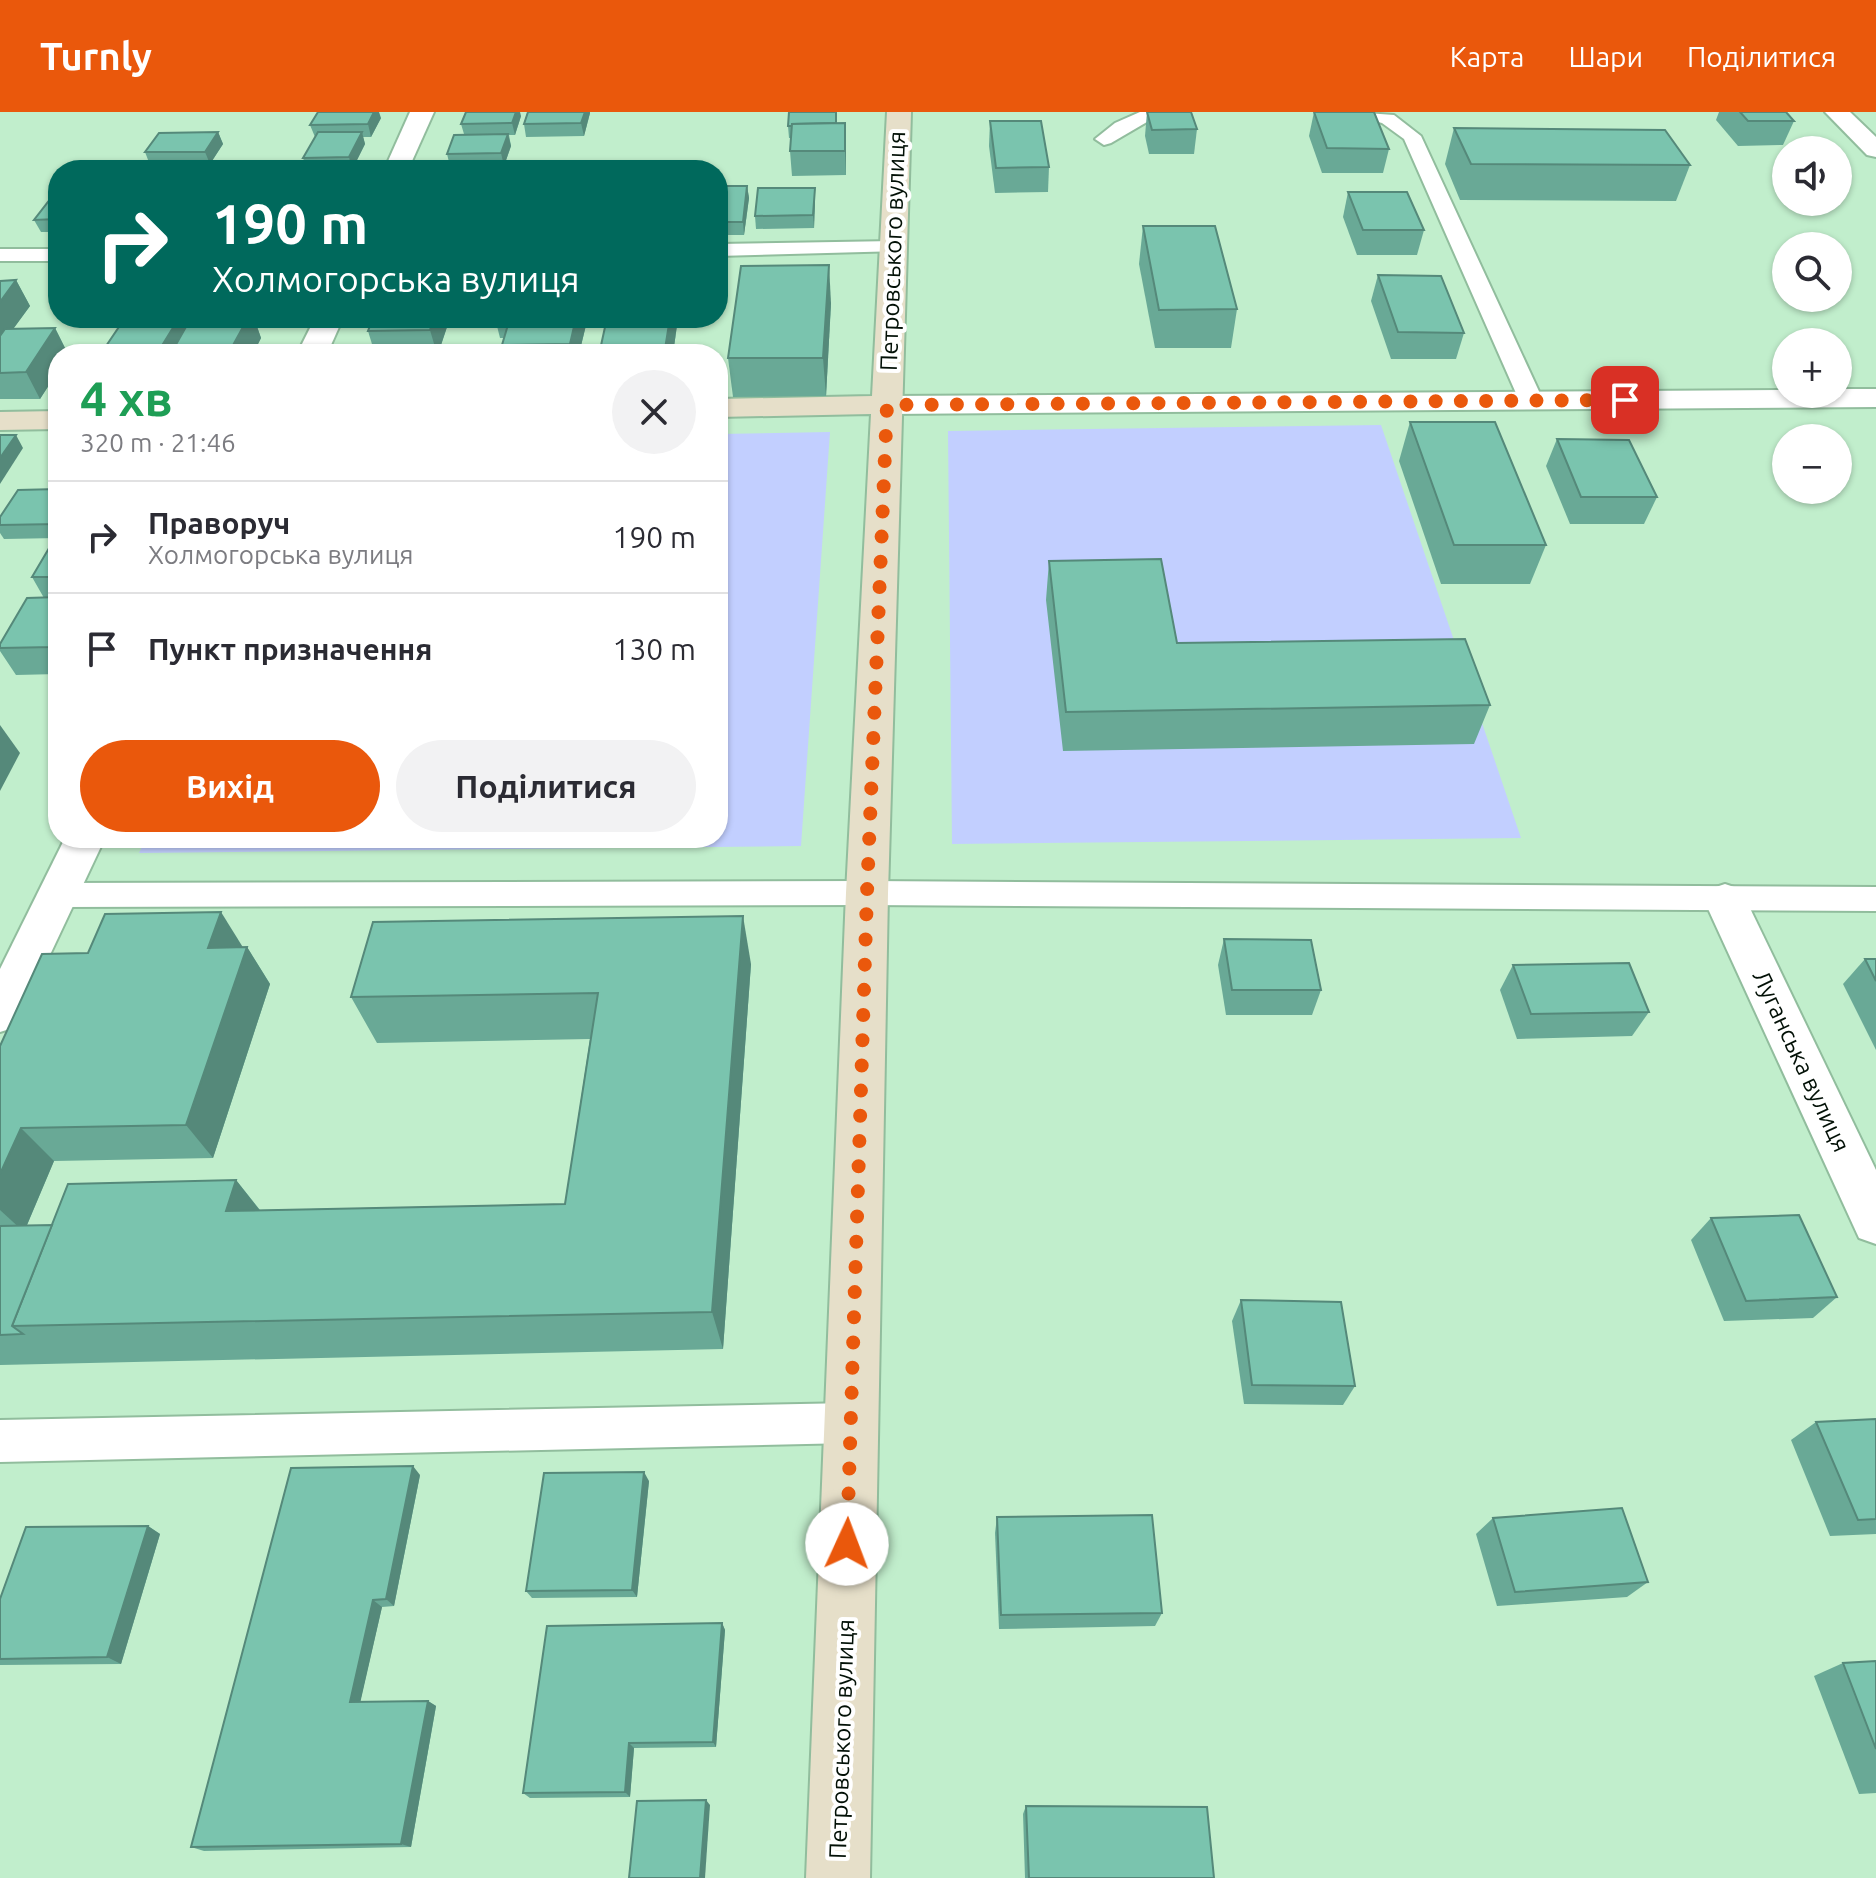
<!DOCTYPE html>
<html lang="uk">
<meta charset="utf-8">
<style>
body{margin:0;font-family:Ubuntu,sans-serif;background:#f2f2f3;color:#2b2b33;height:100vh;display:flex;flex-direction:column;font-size:30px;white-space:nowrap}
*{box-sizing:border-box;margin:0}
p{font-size:26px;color:#7c7c81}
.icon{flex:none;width:44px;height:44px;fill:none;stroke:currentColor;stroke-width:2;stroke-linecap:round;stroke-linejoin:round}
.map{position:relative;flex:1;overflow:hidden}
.sheet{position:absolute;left:48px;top:232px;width:680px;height:504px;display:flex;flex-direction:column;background:#fff;border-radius:32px;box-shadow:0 2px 6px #0004}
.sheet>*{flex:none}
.top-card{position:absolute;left:48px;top:48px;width:680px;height:168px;border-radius:32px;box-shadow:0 2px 6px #0004;background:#00695c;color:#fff;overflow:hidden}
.controls{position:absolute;left:1772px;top:24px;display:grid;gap:16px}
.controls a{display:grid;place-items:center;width:80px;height:80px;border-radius:50%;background:#fff;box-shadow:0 2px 6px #0004;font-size:40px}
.pin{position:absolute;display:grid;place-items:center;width:68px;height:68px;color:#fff;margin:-34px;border-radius:16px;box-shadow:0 4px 12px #0006}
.me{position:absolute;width:88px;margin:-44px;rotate:2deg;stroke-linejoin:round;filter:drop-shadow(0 0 6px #0008)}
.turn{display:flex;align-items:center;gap:28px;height:168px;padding:0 32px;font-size:36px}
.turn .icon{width:104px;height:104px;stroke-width:2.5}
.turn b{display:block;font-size:56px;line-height:68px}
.round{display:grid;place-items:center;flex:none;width:84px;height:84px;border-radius:42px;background:#f2f2f3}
.head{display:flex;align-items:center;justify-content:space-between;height:136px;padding:0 32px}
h1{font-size:48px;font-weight:700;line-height:60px;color:#1e9e55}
.action{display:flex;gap:16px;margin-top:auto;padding:16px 32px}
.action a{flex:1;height:92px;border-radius:48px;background:#ea580c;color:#fff;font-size:32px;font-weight:700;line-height:92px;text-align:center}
.action a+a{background:#f2f2f3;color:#2b2b33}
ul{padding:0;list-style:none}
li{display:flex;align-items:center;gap:24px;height:112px;padding:0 32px;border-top:2px solid #e1e1e2}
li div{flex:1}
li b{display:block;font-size:30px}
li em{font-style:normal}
header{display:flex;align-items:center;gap:48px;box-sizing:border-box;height:112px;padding:0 40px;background:#ea580c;color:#fff}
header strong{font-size:38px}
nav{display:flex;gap:44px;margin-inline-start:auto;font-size:28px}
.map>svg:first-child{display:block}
.green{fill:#c2cfff}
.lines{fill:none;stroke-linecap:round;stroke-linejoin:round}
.lane-casing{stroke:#91bd9d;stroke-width:4}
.street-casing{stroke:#91bd9d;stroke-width:4}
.secondary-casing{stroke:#91bd9d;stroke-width:4}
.lane{fill:#fff;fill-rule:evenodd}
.street{fill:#fff;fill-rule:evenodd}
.secondary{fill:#e6dfc9;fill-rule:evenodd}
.wall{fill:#69a996}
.shaded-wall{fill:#55897a}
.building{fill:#7ac4ae;stroke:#55897a;stroke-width:2}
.route{stroke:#ea580c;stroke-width:14;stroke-dasharray:0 25.2}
.labels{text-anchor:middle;stroke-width:8;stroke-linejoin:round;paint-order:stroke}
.street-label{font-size:24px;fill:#021006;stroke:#fff}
</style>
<header>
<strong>Turnly</strong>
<nav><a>Карта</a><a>Шари</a><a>Поділитися</a></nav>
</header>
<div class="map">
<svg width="1876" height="1766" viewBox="0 0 1876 1766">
<rect width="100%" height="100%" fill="#c1eecc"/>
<g class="green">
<polygon points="1381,313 1521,726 952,732 948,319"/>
<polygon points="830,320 801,734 139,741 146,726 718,726 718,322"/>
</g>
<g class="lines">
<defs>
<g id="lane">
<polygon points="1140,0 1164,0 1111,31 1104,33 1095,27 1115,11"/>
<polygon points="1352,0 1394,3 1421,24 1543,288 1539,293 1523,293 1519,288 1404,27 1382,11 1355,4"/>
<polygon points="894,129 904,135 901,139 718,144 718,132"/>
<rect x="0" y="137" width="58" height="12"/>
<polygon points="867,769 1876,775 1876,799 867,793 58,795 47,792 42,783 47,774 58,771"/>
<polygon points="851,1291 866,1297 872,1311 866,1325 851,1331 0,1350 0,1308"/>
</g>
<g id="street">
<polygon points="410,0 434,0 408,58 384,58"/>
<polygon points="1825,0 1850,0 1876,25 1876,45 1867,43"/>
<polygon points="315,206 343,206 327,242 297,242"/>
<polygon points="1838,277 1876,277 1876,295 887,302 876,299 872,293 876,287 887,284 1786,278 1786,282 1838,282"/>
<polygon points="65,726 105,726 16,915 0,920 0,857"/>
<polygon points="1725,772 1740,777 1746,788 1876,1058 1876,1132 1859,1126 1704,788 1710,777"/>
</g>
<g id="secondary">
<polygon points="887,0 911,0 888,781 870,1766 806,1766 846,781 871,302 718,305 718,287 872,284"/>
<polygon points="58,299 58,317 0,318 0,300"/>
</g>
</defs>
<use href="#lane" class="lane-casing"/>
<use href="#street" class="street-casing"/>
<use href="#secondary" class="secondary-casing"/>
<use href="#lane" class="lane"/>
<use href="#street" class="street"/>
<use href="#secondary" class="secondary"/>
</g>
<g class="wall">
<polygon points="528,0 590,0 590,1 584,24 526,25 524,12"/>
<polygon points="837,0 837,11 846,35 846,63 792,64 790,39 791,26 789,26 788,14"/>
<polygon points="1147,0 1197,17 1194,42 1149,42 1145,24"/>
<polygon points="1314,0 1389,37 1383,61 1322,61 1309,24"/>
<polygon points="1719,0 1786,0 1794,9 1783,33 1738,34 1716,8"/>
<polygon points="521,4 515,23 509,23 511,34 504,54 450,54 447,42 464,22 461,12"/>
<polygon points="381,6 371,25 363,25 365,32 352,58 307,58 303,46 315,25 310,13"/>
<polygon points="990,9 1049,55 1048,80 995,81 989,34"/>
<polygon points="1454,16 1690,53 1676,89 1460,88 1445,52"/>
<polygon points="218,20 223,32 210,52 150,53 145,40"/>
<polygon points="747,74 749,86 744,123 718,123 718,102"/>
<polygon points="815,76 815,88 814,116 756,117 755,104"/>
<polygon points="58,77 58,120 41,120 34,108"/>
<polygon points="1348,80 1424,118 1417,143 1357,143 1343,105"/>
<polygon points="1143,114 1237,197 1231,236 1155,236 1139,152"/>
<polygon points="1378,163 1464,221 1456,247 1391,247 1371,189"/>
<polygon points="16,168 30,194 13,217 55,216 68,242 58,242 58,259 40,287 0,287 0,169"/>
<polygon points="831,191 826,284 733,285 728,246"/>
<polygon points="191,206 254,206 261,226 253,242 103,242 102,240 188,212"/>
<polygon points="450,206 438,242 375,242 368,219"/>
<polygon points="495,206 586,206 587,209 579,242 504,242 502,233 504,226 500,226"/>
<polygon points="678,206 673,242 601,242 600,238"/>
<polygon points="1410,310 1546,433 1530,472 1441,472 1399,349"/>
<polygon points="1557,327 1657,385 1644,412 1570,412 1546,354"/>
<polygon points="58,377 58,426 4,427 0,421 0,405"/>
<polygon points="58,426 58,562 16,563 0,539 0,532 44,486 32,465"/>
<polygon points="1049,449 1177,531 1490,593 1474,632 1063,639 1046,488"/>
<polygon points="1224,827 1321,878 1312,903 1226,903 1218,853"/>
<polygon points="247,835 270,872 213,1046 54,1049 27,1113 52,1113 236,1068 260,1098 565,1092 590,927 377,931 351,885 751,852 723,1237 0,1253 0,934 88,841"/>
<polygon points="1865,847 1876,847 1876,938 1843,872"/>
<polygon points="1513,853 1649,900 1632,924 1517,927 1500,878"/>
<polygon points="1711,1106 1837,1185 1813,1206 1724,1209 1691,1128"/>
<polygon points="1241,1188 1355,1274 1343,1293 1244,1292 1232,1209"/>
<polygon points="1876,1307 1876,1422 1830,1424 1791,1328 1816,1310"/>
<polygon points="420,1363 394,1494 382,1495 360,1590 428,1589 436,1594 411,1735 204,1739 191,1735"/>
<polygon points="649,1369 637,1485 532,1486 526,1479"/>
<polygon points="997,1405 1162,1501 1155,1514 999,1517 995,1421"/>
<polygon points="1493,1406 1648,1470 1627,1485 1497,1494 1476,1422"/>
<polygon points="148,1414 160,1422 121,1552 0,1553 0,1487"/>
<polygon points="722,1511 725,1518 716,1635 634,1636 630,1685 530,1686 523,1681"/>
<polygon points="1876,1549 1876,1681 1859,1682 1814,1564 1843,1551"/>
<polygon points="1026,1694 1214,1766 1025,1766 1023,1702"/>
</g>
<g class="shaded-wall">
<polygon points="374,0 379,0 381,6 371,25 368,12"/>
<polygon points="516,0 520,0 521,4 515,23 512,11"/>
<polygon points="585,0 590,0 590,1 584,24 581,11"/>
<polygon points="845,11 846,35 846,63 845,39"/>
<polygon points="218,20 223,32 210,52 205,40"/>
<polygon points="362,20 365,32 352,58 349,45"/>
<polygon points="508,22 511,34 504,54 501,41"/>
<polygon points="747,74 749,86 744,123 743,110"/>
<polygon points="815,76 815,88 814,116 813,103"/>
<polygon points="829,153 831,191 826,284 823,246"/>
<polygon points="16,168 30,194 0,235 0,190"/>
<polygon points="179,206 185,206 194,226 174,236 177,242 159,242 158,240"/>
<polygon points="248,206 254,206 261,226 253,242 234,242 232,235"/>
<polygon points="434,206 450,206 438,242 437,242 430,218"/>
<polygon points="576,206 586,206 587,209 579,242 572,242 570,232"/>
<polygon points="670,206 678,206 673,242 666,242 665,237"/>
<polygon points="55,216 68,242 58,242 58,259 40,287 26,260"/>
<polygon points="16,323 23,336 0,372 0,346"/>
<polygon points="58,526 58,542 53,535"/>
<polygon points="0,613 20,641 0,679"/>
<polygon points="221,800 244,837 208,836"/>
<polygon points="743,804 751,852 723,1237 712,1200"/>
<polygon points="247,835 270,872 213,1046 186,1013"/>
<polygon points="21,1016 54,1049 24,1120 0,1098 0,1062"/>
<polygon points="236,1068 269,1110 226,1099"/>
<polygon points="413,1354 420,1363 394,1494 386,1487"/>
<polygon points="644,1360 649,1369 637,1485 632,1478"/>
<polygon points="148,1414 160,1422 121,1552 107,1545"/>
<polygon points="373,1488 382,1495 359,1596 350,1590"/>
<polygon points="722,1511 725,1518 716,1635 713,1630"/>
<polygon points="428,1589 436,1594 411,1735 401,1732"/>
<polygon points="629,1631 634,1636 630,1685 625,1680"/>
<polygon points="706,1688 710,1693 705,1766 700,1766"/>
</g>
<g class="building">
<polygon points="318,0 374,0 368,12 310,13"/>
<polygon points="466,0 516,0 512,11 461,12"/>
<polygon points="528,0 585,0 581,11 524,12"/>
<polygon points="789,0 836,0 836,11 792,12 792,14 788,14"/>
<polygon points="1147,0 1191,0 1197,17 1152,18"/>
<polygon points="1314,0 1374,0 1389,37 1327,36"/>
<polygon points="1740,0 1786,0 1794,9 1748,9"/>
<polygon points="990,9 1041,9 1049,55 996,56"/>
<polygon points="845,11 845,39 790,39 792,12"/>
<polygon points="1454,16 1665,18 1690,53 1471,52"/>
<polygon points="218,20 205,40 145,40 159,21"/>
<polygon points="318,20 362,20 349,45 303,46"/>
<polygon points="508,22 501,41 447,42 454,23"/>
<polygon points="722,74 747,74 743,110 718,110"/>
<polygon points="758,76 815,76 813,103 755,104"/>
<polygon points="58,77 58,107 34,108"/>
<polygon points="1348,80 1407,80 1424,118 1363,118"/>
<polygon points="1143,114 1215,114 1237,197 1159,198"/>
<polygon points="829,153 823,246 728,246 741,154"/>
<polygon points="1378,163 1441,164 1464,221 1398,220"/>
<polygon points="16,168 0,190 0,169"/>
<polygon points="125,206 179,206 158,240 102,240"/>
<polygon points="191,206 248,206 232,235 174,236"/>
<polygon points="373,206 434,206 430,218 368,219"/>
<polygon points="510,206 576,206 570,232 502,233"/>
<polygon points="607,206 670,206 665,237 600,238"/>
<polygon points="55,216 26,260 0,261 0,224 5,217"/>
<polygon points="1410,310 1495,310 1546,433 1454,433"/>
<polygon points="0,323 16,323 0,346"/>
<polygon points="1557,327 1629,328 1657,385 1581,385"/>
<polygon points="58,377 58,412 0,413 0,405 18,378"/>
<polygon points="55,426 58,426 58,465 32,465"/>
<polygon points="1161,447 1177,531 1465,527 1490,593 1066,600 1049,449"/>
<polygon points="58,485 58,526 53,535 0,536 0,532 27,486"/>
<polygon points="221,800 208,836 247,835 186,1013 21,1016 0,1062 0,934 42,842 88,841 105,802"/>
<polygon points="743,804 712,1200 12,1214 68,1072 236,1068 226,1099 565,1092 598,881 351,885 373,810"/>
<polygon points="1224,827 1311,828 1321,878 1232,878"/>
<polygon points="1865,847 1876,847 1876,869"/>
<polygon points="1629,851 1649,900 1531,902 1513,853"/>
<polygon points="1799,1103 1837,1185 1746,1189 1711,1106"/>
<polygon points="52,1113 12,1214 23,1222 0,1223 0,1114"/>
<polygon points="1241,1188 1341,1190 1355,1274 1252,1273"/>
<polygon points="1876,1307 1876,1407 1858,1408 1816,1310"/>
<polygon points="413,1354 386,1487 373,1488 350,1590 428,1589 401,1732 191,1735 291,1356"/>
<polygon points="644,1360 632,1478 526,1479 544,1361"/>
<polygon points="1622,1396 1648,1470 1515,1480 1493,1406"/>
<polygon points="1152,1403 1162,1501 1001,1503 997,1405"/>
<polygon points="148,1414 107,1545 0,1547 0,1487 26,1415"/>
<polygon points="722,1511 713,1630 629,1631 625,1680 523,1681 547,1514"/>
<polygon points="1876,1549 1876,1637 1843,1551"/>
<polygon points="706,1688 700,1766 629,1766 637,1689"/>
<polygon points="1026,1694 1207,1695 1214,1766 1029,1766"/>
</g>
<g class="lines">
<polyline class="route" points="847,1432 867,781 887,293 1625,288"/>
</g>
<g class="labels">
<g class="street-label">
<text transform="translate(893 139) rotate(-88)" y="8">Петровського вулиця</text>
<text transform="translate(1801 949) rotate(65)" y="8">Луганська вулиця</text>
<text transform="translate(842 1627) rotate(-88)" y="8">Петровського вулиця</text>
</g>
</g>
</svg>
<div class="controls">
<a><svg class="icon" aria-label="sound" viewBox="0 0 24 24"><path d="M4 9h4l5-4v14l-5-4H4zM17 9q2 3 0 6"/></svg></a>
<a><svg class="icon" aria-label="search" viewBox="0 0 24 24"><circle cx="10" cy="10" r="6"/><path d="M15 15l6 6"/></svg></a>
<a>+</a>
<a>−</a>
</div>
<div class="pin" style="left:1625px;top:288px;background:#d93025"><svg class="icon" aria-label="arrive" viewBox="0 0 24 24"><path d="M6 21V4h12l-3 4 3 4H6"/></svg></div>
<svg class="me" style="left:847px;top:1432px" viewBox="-20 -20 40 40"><circle r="19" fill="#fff"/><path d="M0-13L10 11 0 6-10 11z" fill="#ea580c"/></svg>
<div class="top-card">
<div class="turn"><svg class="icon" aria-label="right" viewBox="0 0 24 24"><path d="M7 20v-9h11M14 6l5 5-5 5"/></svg><div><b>190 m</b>Холмогорська вулиця</div></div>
</div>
<section class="sheet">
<div class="head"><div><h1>4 хв</h1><p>320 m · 21:46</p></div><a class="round"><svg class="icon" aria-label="close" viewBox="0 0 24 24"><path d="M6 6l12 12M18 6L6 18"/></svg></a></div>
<ul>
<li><svg class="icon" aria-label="right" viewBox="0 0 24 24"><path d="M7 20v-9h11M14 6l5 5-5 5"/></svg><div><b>Праворуч</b><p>Холмогорська вулиця</p></div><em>190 m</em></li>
<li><svg class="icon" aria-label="arrive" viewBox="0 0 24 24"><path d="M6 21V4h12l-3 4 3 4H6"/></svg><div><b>Пункт призначення</b></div><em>130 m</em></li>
</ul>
<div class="action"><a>Вихід</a><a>Поділитися</a></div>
</section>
</div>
